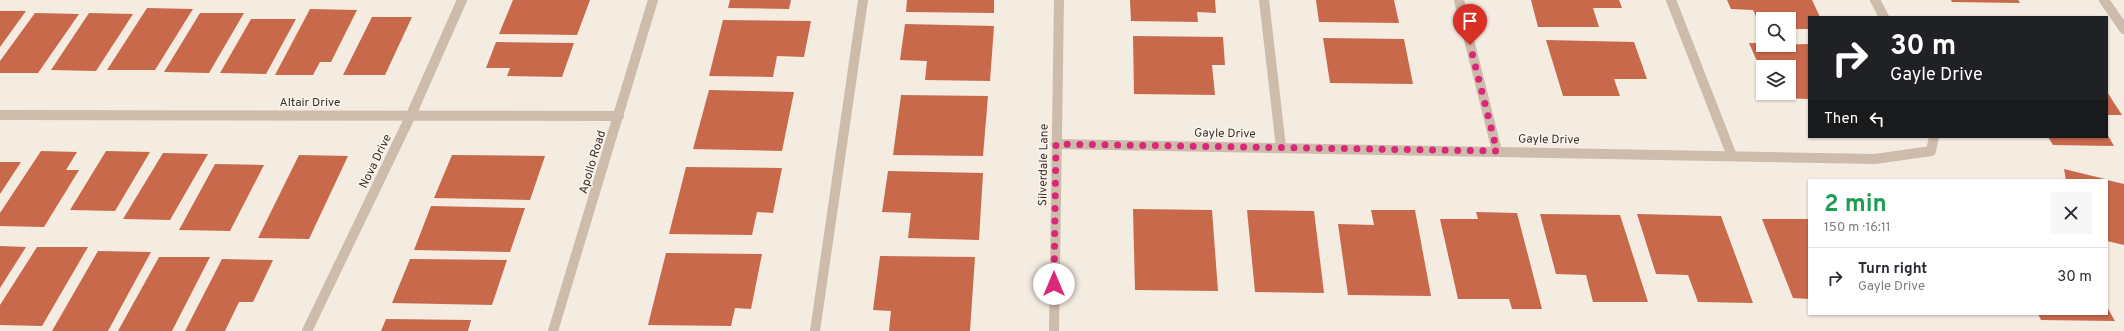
<!DOCTYPE html>
<meta charset="utf-8">
<style>
body{margin:0;font-family:Overpass,sans-serif;background:#f7f7f7;color:#2b2b33;height:100vh;display:flex;flex-direction:column;font-size:15px;white-space:nowrap}
*{box-sizing:border-box;margin:0}
p{font-size:13px;color:#7c7c81}
.icon{flex:none;width:22px;height:22px;fill:none;stroke:currentColor;stroke-width:2;stroke-linecap:round;stroke-linejoin:round}
.map{position:relative;flex:1;overflow:hidden}
.sheet{position:absolute;left:1808px;top:179px;width:300px;height:136px;display:flex;flex-direction:column;background:#fff;border-radius:0px;box-shadow:0 1px 3px #0004}
.sheet>*{flex:none}
.top-card{position:absolute;left:1808px;top:16px;width:300px;height:122px;border-radius:0px;box-shadow:0 1px 3px #0004;background:#202124;color:#fff;overflow:hidden}
.tools{position:absolute;left:1756px;top:12px;display:grid;gap:8px}
.tools a{display:grid;place-items:center;width:40px;height:40px;border-radius:0px;background:#fff;box-shadow:0 1px 3px #0004;font-size:20px}
.pin{position:absolute;display:grid;place-items:center;width:34px;height:34px;color:#fff;margin:-41px -17px;border-radius:50% 50% 50% 0;rotate:-45deg;box-shadow:0 0 4px #0007}
.pin .icon{rotate:45deg}
.me{position:absolute;width:44px;margin:-22px;rotate:0deg;stroke-linejoin:round;filter:drop-shadow(0 0 3px #0008)}
.turn{display:flex;align-items:center;gap:14px;height:84px;padding:0 16px;font-size:18px}
.turn .icon{width:52px;height:52px;stroke-width:2.5}
.turn b{display:block;font-size:28px;line-height:34px}
.then{display:flex;align-items:center;height:38px;padding:0 16px;background:#0003;gap:8px;font-size:15px}
.round{display:grid;place-items:center;flex:none;width:42px;height:42px;border-radius:0px;background:#f7f7f7}
.overview{display:flex;align-items:center;justify-content:space-between;height:68px;padding:0 16px}
h1{font-size:24px;font-weight:700;line-height:30px;color:#1e9e55}
ul{padding:0;list-style:none}
li{display:flex;align-items:center;gap:12px;height:60px;padding:0 16px;border-top:1px solid #e1e1e2}
li div{flex:1}
li b{display:block;font-size:15px}
li em{font-style:normal}
.map>svg:first-child{display:block}
.building{fill:#c8694b}
.lines{fill:none;stroke-linecap:round;stroke-linejoin:round}
.minor{stroke:#cdbbac;stroke-width:10}
.route{stroke:#db2777;stroke-width:7;stroke-dasharray:0 12.6}
.labels{text-anchor:middle;stroke-width:3;stroke-linejoin:round;paint-order:stroke}
.street-label{font-size:12px;fill:#3b302b;stroke:#fbf5ee}
</style>
<div class="map">
<svg width="2124" height="331" viewBox="0 0 2124 331">
<rect width="100%" height="100%" fill="#f4ebe1"/>
<g class="building">
<polygon points="513,0 590,0 577,35 499,34"/>
<polygon points="730,0 791,0 789,9 728,8"/>
<polygon points="907,0 994,0 994,13 906,12"/>
<polygon points="1130,0 1215,0 1216,13 1197,12 1198,22 1131,21"/>
<polygon points="1316,0 1394,0 1399,23 1319,22"/>
<polygon points="1531,0 1619,0 1622,8 1593,8 1599,27 1538,27"/>
<polygon points="1727,0 1812,0 1820,17 1809,17 1809,29 1789,29 1789,19 1763,19 1763,31 1753,10 1731,9"/>
<polygon points="1951,0 2018,0 2020,3 1952,2"/>
<polygon points="147,8 193,9 155,70 107,70"/>
<polygon points="310,9 357,10 331,62 320,62 313,75 275,75"/>
<polygon points="0,11 26,11 0,47"/>
<polygon points="35,13 79,14 38,73 0,73 0,61"/>
<polygon points="89,13 133,14 96,71 51,70"/>
<polygon points="200,13 244,13 209,73 164,72"/>
<polygon points="372,17 412,17 385,75 343,75"/>
<polygon points="251,19 296,19 266,74 220,73"/>
<polygon points="723,20 811,21 804,57 777,56 773,77 709,76"/>
<polygon points="905,24 994,26 990,81 925,80 927,61 900,60"/>
<polygon points="1133,36 1223,37 1225,65 1212,65 1215,95 1134,94"/>
<polygon points="1323,38 1404,39 1413,84 1330,83"/>
<polygon points="1546,40 1634,42 1647,79 1614,79 1620,96 1563,96"/>
<polygon points="496,42 574,43 562,77 507,76 510,68 486,68"/>
<polygon points="1749,43 1763,43 1763,45 1809,44 1809,99 1783,98 1780,93 1789,93 1789,67 1763,67 1763,75"/>
<polygon points="709,90 794,92 782,151 693,149"/>
<polygon points="2107,92 2122,115 2107,115"/>
<polygon points="901,95 988,96 983,156 893,155"/>
<polygon points="2107,134 2114,146 2053,145 2048,137 2107,137"/>
<polygon points="41,151 77,152 66,170 79,170 44,227 0,226 0,213"/>
<polygon points="106,151 150,152 115,211 70,210"/>
<polygon points="163,153 208,154 170,220 123,219"/>
<polygon points="299,155 348,156 309,239 258,238"/>
<polygon points="452,155 545,156 530,200 434,198"/>
<polygon points="0,162 21,162 0,194"/>
<polygon points="215,164 264,165 230,231 179,230"/>
<polygon points="686,167 782,168 773,213 757,212 752,235 669,234"/>
<polygon points="2064,169 2105,179 2105,180 2066,180"/>
<polygon points="888,171 983,173 979,240 908,238 911,213 882,212"/>
<polygon points="2107,180 2124,184 2124,245 2107,241"/>
<polygon points="431,206 525,208 510,252 414,250"/>
<polygon points="1133,209 1212,210 1218,291 1135,290"/>
<polygon points="1247,210 1314,211 1324,293 1255,292"/>
<polygon points="1371,210 1415,210 1431,296 1348,295 1338,224 1374,225"/>
<polygon points="1476,212 1517,213 1542,309 1512,309 1509,299 1458,299 1440,219 1478,219"/>
<polygon points="1540,214 1620,215 1648,302 1593,302 1586,275 1556,274"/>
<polygon points="1637,214 1721,216 1753,303 1698,302 1688,275 1656,274"/>
<polygon points="1762,219 1809,219 1809,299 1793,298"/>
<polygon points="0,246 26,247 0,288"/>
<polygon points="37,247 88,247 42,326 0,325 0,305"/>
<polygon points="98,251 151,252 108,331 52,331"/>
<polygon points="666,253 762,254 751,309 735,308 731,326 648,325"/>
<polygon points="880,256 975,257 970,331 889,331 891,311 873,310"/>
<polygon points="159,257 210,257 172,331 118,331"/>
<polygon points="222,259 273,260 253,302 239,302 225,331 185,331"/>
<polygon points="410,259 507,260 492,305 392,303"/>
<polygon points="2107,307 2115,321 2041,320 2038,314 2107,314"/>
<polygon points="386,319 471,320 468,331 381,331"/>
</g>
<g class="lines">
<g class="minor">
<polyline points="1264,0 1281,147"/>
<polyline points="1459,0 1497,151"/>
<polyline points="1671,0 1732,156"/>
<polyline points="1875,0 1884,17"/>
<polyline points="2104,0 2124,29"/>
<polyline points="0,115 619,116"/>
<polyline points="1056,144 1875,159 1931,151 1934,137"/>
<polyline points="307,331 411,115 462,0"/>
<polyline points="553,331 653,0"/>
<polyline points="815,331 863,0"/>
<polyline points="1054,331 1059,0"/>
</g>
</g>
<g class="lines">
<polyline class="route" points="1054,284 1056,144 1497,151 1470,45"/>
</g>
<g class="labels">
<g class="street-label">
<text x="310" y="106">Altair Drive</text>
<text transform="translate(1225 133) rotate(1)" y="4">Gayle Drive</text>
<text transform="translate(1549 139) rotate(1)" y="4">Gayle Drive</text>
<text transform="translate(375 161) rotate(-64)" y="4">Nova Drive</text>
<text transform="translate(592 162) rotate(-73)" y="4">Apollo Road</text>
<text transform="translate(1043 165) rotate(-89)" y="4">Silverdale Lane</text>
</g>
</g>
</svg>
<div class="tools">
<a><svg class="icon" aria-label="search" viewBox="0 0 24 24"><circle cx="10" cy="10" r="6"/><path d="M15 15l6 6"/></svg></a>
<a><svg class="icon" aria-label="layers" viewBox="0 0 24 24"><path d="M12 4l9 5-9 5-9-5zM3 14l9 5 9-5"/></svg></a>
</div>
<div class="pin" style="left:1470px;top:45px;background:#d93025"><svg class="icon" aria-label="arrive" viewBox="0 0 24 24"><path d="M6 21V4h12l-3 4 3 4H6"/></svg></div>
<svg class="me" style="left:1054px;top:284px" viewBox="-20 -20 40 40"><circle r="19" fill="#fff"/><path d="M0-13L10 11 0 6-10 11z" fill="#db2777"/></svg>
<div class="top-card">
<div class="turn"><svg class="icon" aria-label="right" viewBox="0 0 24 24"><path d="M7 20v-9h11M14 6l5 5-5 5"/></svg><div><b>30 m</b>Gayle Drive</div></div>
<div class="then">Then<svg class="icon" aria-label="left" viewBox="0 0 24 24"><path d="M17 20v-9H6M10 6l-5 5 5 5"/></svg></div>
</div>
<section class="sheet">
<div class="overview"><div><h1>2 min</h1><p>150 m · 16:11</p></div><a class="round"><svg class="icon" aria-label="close" viewBox="0 0 24 24"><path d="M6 6l12 12M18 6L6 18"/></svg></a></div>
<ul>
<li><svg class="icon" aria-label="right" viewBox="0 0 24 24"><path d="M7 20v-9h11M14 6l5 5-5 5"/></svg><div><b>Turn right</b><p>Gayle Drive</p></div><em>30 m</em></li>
</ul>
</section>
</div>
